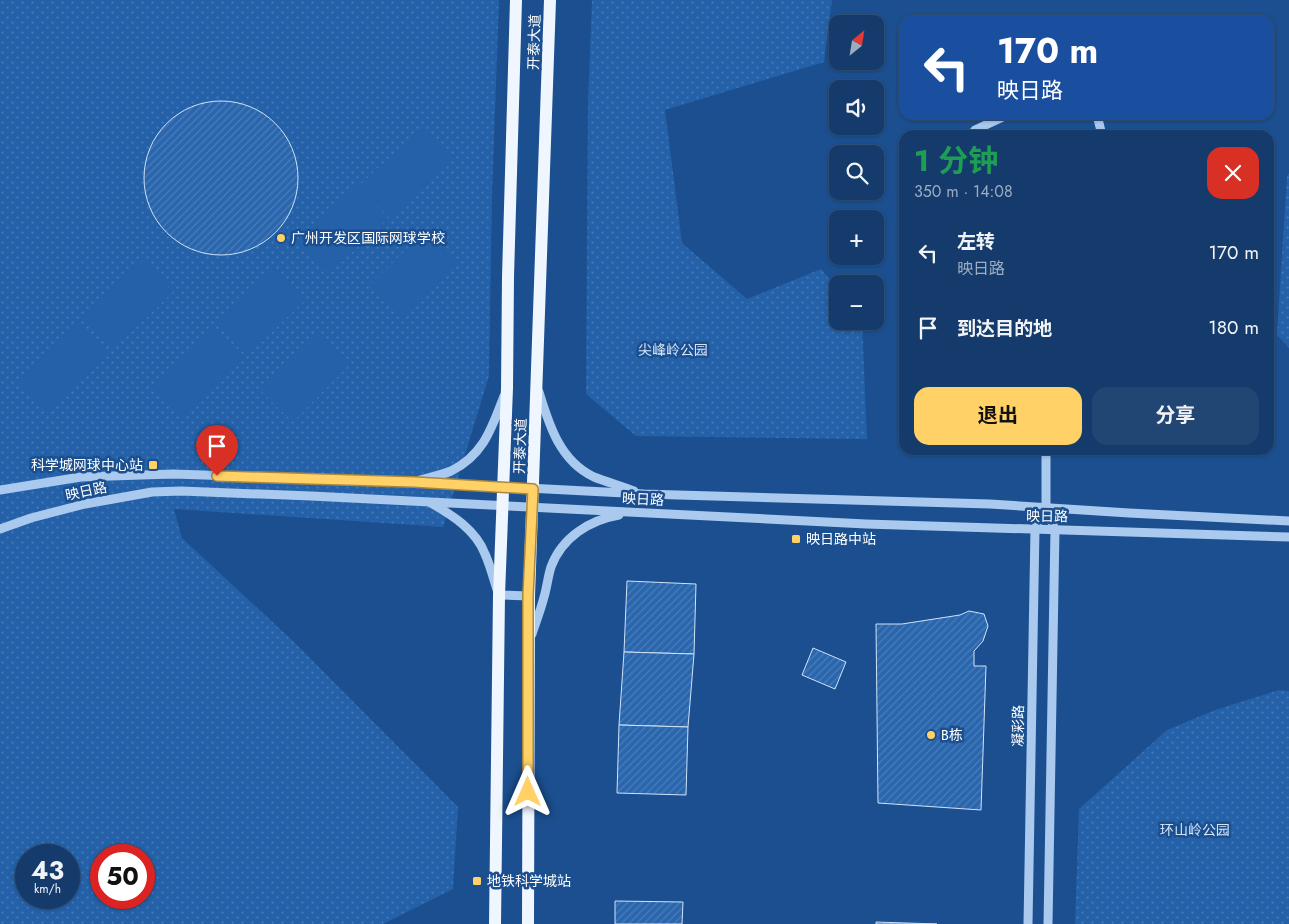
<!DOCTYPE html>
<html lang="zh">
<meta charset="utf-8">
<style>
body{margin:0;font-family:Jost,"Noto Sans SC",sans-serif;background:#214673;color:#f1f3f6;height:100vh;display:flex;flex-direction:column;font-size:19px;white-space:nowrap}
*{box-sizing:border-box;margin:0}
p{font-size:16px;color:#9dadc1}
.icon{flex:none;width:28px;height:28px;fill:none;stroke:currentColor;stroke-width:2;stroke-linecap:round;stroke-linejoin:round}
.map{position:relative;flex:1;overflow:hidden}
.details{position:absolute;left:899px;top:130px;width:375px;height:325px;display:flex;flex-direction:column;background:#143b6b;border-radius:15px;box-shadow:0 1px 4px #0004,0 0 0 1px #33557e}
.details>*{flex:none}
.hud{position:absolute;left:899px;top:15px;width:375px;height:105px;border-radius:15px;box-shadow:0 1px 4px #0004,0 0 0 1px #33557e;background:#1a4fa0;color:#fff;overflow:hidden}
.needle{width:32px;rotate:30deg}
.controls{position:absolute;left:829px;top:15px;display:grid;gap:10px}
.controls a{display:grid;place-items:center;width:55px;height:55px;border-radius:10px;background:#143b6b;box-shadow:0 1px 4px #0004,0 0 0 1px #33557e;font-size:25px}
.speed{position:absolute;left:15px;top:844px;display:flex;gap:10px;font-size:25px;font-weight:700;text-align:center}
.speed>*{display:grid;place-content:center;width:65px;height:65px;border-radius:50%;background:#143b6b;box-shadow:0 1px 4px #0004,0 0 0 1px #33557e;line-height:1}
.speed small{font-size:12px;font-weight:400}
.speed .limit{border:8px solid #d22;background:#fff;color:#111}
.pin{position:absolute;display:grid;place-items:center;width:42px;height:42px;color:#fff;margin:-51px -21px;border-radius:50% 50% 50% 0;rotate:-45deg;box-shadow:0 0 5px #0007}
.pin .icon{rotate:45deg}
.me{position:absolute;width:55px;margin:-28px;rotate:0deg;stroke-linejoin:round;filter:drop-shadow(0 0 4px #0008)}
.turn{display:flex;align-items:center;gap:18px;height:105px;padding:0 15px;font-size:22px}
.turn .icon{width:65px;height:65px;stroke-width:2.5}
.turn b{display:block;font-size:35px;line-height:42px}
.round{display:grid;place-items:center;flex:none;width:52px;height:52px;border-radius:15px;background:#214673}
.headline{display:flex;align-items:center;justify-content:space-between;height:85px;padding:0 15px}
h1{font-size:30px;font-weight:700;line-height:38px;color:#1e9e55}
.action{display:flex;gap:10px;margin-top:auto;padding:10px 15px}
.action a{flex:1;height:58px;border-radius:15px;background:#ffd166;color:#111;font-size:20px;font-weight:700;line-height:58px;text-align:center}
.action a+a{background:#214673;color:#f1f3f6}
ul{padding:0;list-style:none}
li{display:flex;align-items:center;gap:15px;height:75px;padding:0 15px}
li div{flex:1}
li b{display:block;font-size:19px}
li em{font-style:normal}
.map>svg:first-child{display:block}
.park{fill:url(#park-dots);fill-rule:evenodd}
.garden{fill:#2461a8}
.building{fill:url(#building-hatch);stroke:#cfe3fa}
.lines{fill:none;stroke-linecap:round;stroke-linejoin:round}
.minor{stroke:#a9c9ee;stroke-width:9}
.major{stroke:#f0f6ff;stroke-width:12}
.route-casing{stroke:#a68842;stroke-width:12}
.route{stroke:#ffd166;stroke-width:9}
.poi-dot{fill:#ffd166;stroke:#1b4f8f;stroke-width:2}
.labels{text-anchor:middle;stroke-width:5;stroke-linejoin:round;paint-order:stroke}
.street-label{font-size:14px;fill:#fff;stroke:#1b4f8f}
.poi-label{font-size:14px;fill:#fff;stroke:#1b4f8f;text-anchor:start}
.park-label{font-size:14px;fill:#cfe3fa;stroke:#1b4f8f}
</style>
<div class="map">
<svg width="1289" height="924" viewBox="0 0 1289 924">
<defs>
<pattern id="park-dots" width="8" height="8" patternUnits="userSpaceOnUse" patternTransform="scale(1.25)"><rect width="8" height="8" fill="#2461a8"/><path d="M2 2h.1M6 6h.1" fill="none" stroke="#4579b5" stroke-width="1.8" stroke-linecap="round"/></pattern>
<pattern id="building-hatch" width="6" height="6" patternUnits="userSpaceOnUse" patternTransform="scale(1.25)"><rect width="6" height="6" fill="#2a66ad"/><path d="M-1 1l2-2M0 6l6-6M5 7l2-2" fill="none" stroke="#4a7db9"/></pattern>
</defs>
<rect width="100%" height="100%" fill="#1b4f8f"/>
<g class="park">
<path d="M0 0H499L492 195 489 376 443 527 174 509 182 538 294 642 458 807 453 889 383 924H0ZM26 855H69V898H26ZM101 855H144V898H101Z"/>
<polygon points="592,0 832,0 824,62 665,110 682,243 747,299 821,269 837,288 838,321 862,321 867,439 636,436 586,394 588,102"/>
<polygon points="1289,173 1289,348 1277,335 1287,176"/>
<polygon points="1279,690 1289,691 1289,924 1075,924 1079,809 1167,730 1215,710"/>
</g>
<g class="garden">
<polygon points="421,128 451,159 391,216 361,184"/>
<path d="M214 134C235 135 261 152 258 176L252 177 217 212 216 218C191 216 178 199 173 176H177L213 140Z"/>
<polygon points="358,186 388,218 329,274 299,243"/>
<polygon points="428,229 458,260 399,317 369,285"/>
<polygon points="143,261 173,292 114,349 84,318"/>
<polygon points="276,268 306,299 247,356 217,324"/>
<polygon points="78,325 108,356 49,413 19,382"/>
<polygon points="212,329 242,360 183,417 153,386"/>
<polygon points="319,333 351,363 293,422 262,392"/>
</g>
<g class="building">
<circle cx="221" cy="178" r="77"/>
<polygon points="627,581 696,584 694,654 624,652"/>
<polygon points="969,611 984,614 988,626 983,641 974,651 974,666 986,666 981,810 878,803 876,624 902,624 960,615"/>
<polygon points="813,648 846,662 835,689 802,675"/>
<polygon points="624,652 694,654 688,727 619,725"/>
<polygon points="619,725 688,727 686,795 617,793"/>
<polygon points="615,901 683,902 682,924 615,924"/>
<polygon points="876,922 937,924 876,924"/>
</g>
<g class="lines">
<g class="minor">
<polyline points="1094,115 1098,119 1102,135"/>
<polyline points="971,135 975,130 1007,115"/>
<path d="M539 392C549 425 560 461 594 477 607 482 621 486 634 491"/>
<polyline points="1046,450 1046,508 1055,530 1048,924"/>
<path d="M420 480C430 477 441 475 451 471 484 455 492 427 504 396"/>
<polyline points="0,490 81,477 173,474 414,482 644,494 990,504 1129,513 1289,521"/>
<path d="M431 503C452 515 476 530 485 554 491 567 494 582 499 595L529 596"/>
<polyline points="0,529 31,518 85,504 152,492 181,491 311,496 866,524 1289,537"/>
<path d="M532 634C536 622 541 609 544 597 547 587 548 576 551 567 562 537 590 520 619 515"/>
<polyline points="1028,924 1035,529 1046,508"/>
</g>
<g class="major">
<polyline points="495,924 499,595 507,388 508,277 516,0"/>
<polyline points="528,924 529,596 550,0"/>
</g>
</g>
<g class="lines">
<defs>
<polyline id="route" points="217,476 414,482 533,489 528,596 528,792"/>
</defs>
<use href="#route" class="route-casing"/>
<use href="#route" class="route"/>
</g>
<g class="poi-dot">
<circle cx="281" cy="238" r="5"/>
<rect x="148" y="460" width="10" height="10" rx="2.5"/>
<rect x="791" y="534" width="10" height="10" rx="2.5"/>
<circle cx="931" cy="735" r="5"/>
<rect x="472" y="876" width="10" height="10" rx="2.5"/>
</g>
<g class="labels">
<g class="street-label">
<text transform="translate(534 42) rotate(-88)" y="5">开泰大道</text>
<text transform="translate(520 446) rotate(-88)" y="5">开泰大道</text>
<text transform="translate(86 491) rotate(-12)" y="5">映日路</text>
<text transform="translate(643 499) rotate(3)" y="5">映日路</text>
<text transform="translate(1047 516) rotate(1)" y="5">映日路</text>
<text transform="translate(1018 726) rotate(-89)" y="5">凝彩路</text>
</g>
<g class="poi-label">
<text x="291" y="243">广州开发区国际网球学校</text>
<text x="143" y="470" text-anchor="end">科学城网球中心站</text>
<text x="806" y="544">映日路中站</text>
<text x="941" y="740">B栋</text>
<text x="487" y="886">地铁科学城站</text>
</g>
<g class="park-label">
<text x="673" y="355">尖峰岭公园</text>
<text x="1195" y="835">环山岭公园</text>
</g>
</g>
</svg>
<div class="controls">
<a><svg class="needle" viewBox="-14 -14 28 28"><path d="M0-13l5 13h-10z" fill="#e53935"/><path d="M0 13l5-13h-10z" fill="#9dadc1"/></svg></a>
<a><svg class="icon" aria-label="sound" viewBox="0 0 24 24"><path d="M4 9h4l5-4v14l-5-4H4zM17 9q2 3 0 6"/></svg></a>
<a><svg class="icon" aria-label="search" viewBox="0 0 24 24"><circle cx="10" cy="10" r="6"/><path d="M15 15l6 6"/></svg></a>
<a>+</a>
<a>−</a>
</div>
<div class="speed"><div>43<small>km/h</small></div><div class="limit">50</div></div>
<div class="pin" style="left:217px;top:476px;background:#d93025"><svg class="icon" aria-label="arrive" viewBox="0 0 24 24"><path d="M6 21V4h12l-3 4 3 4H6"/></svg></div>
<svg class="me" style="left:528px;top:792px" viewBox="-20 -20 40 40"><path d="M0-17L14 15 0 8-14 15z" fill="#ffd166" stroke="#fff" stroke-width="4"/></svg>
<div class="hud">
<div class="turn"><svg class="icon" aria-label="left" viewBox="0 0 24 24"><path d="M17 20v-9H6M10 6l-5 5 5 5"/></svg><div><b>170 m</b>映日路</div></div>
</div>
<section class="details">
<div class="headline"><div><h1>1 分钟</h1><p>350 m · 14:08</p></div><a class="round" style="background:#d93025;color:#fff"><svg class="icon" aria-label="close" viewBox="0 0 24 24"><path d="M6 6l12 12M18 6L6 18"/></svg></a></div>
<ul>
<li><svg class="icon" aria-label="left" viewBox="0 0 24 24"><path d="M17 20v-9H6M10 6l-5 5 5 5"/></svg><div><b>左转</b><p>映日路</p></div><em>170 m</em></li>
<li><svg class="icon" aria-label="arrive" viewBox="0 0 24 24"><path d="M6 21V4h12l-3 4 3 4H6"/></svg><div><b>到达目的地</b></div><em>180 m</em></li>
</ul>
<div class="action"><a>退出</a><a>分享</a></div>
</section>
</div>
